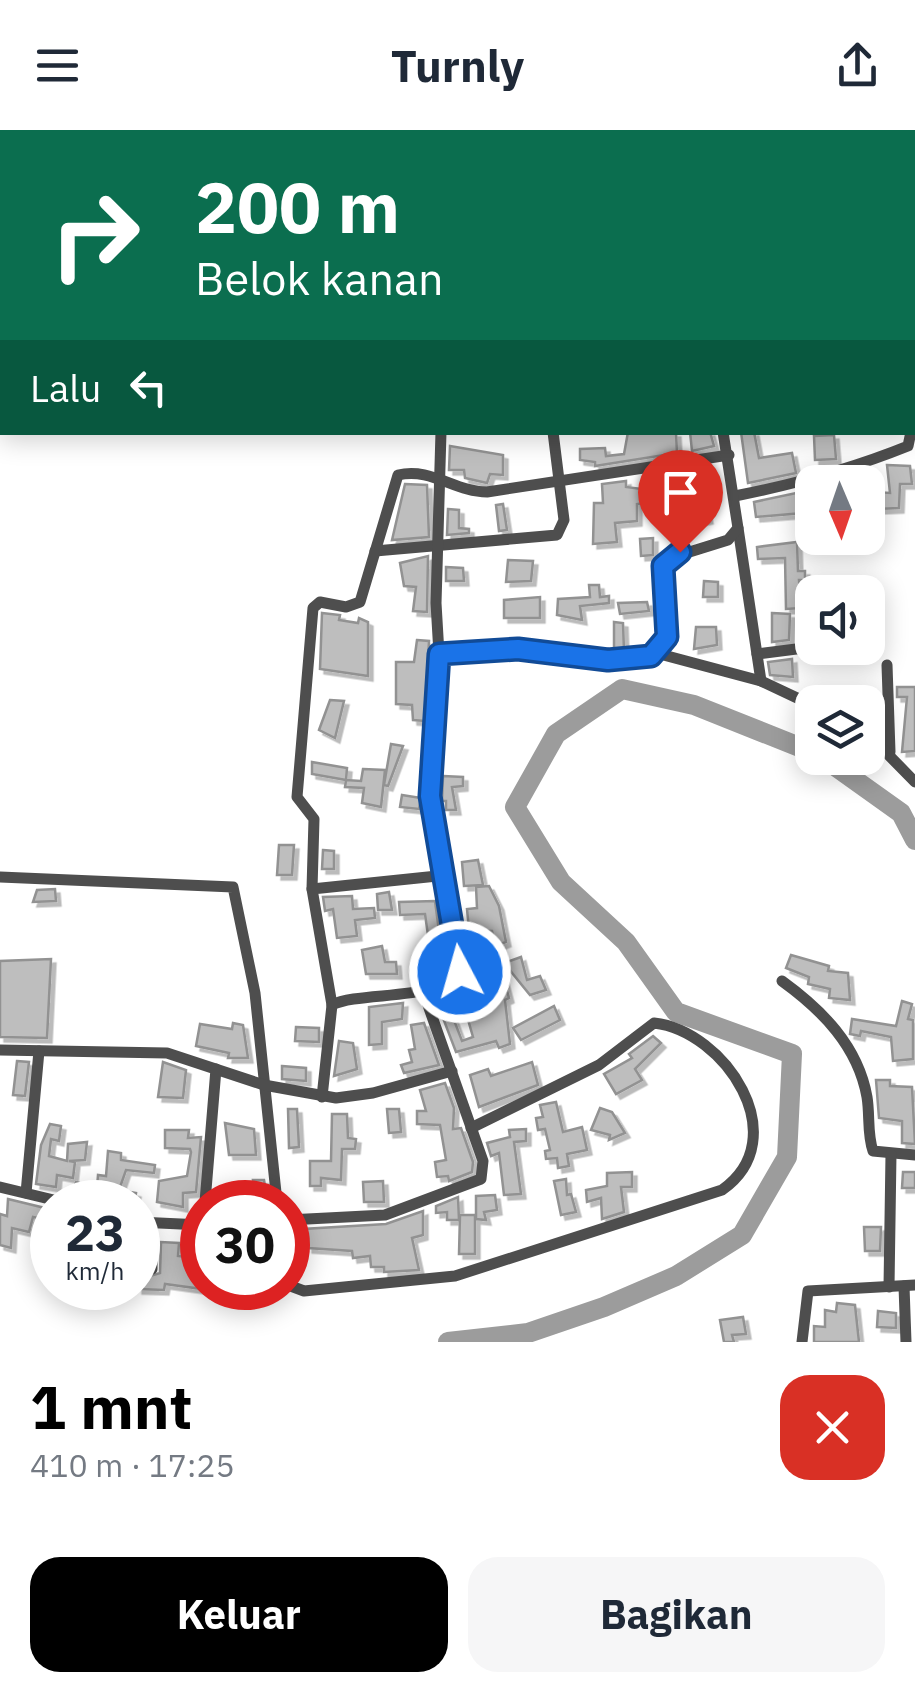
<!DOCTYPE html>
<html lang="id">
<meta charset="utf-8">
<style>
body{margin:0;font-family:"IBM Plex Sans",sans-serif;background:#f6f6f7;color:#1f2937;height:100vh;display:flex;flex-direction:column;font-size:38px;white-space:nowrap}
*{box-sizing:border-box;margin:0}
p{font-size:32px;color:#747a83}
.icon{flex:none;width:55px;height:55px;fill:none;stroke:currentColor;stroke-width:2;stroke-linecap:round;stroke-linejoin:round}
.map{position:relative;height:1212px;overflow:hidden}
.sheet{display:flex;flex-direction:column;background:#fff;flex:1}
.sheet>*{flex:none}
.guide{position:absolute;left:0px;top:0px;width:915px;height:305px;box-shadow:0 5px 25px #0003;background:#0b6e4f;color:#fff;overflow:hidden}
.needle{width:65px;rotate:178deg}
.controls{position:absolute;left:795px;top:335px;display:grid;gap:20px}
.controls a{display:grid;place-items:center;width:90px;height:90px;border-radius:20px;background:#fff;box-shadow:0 5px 25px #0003;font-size:50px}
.speed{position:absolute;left:30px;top:1050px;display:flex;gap:20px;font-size:50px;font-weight:700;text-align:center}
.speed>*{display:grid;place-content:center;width:130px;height:130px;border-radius:50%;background:#fff;box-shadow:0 5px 25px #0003;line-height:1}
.speed small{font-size:25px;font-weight:400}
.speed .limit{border:15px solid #d22;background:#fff;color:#111}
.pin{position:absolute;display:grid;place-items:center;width:85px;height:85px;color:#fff;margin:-102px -42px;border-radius:50% 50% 50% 0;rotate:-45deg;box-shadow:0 0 10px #0007}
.pin .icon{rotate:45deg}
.me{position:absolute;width:110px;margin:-55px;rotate:354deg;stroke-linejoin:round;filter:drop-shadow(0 0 8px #0008)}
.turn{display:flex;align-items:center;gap:35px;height:210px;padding:0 30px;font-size:45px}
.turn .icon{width:130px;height:130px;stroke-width:2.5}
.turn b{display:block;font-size:70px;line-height:85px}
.then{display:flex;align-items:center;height:95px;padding:0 30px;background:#0003;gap:20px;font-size:38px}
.round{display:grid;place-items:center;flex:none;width:105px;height:105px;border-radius:30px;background:#f6f6f7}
.head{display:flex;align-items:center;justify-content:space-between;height:170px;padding:0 30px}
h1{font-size:60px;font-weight:700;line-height:75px;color:#000}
.action{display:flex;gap:20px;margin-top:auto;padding:20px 30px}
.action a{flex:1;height:115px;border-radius:30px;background:#000;color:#fff;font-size:40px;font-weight:700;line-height:115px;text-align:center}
.action a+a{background:#f6f6f7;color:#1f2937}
header{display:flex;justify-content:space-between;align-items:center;height:130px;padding:0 30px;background:#fff;font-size:45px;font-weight:700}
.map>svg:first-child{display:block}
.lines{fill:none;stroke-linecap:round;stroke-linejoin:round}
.river{stroke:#9c9c9c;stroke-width:20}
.building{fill:#bebebe;stroke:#929292;stroke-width:2.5;filter:url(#shadow)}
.minor{stroke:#4e4e4e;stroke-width:11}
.route-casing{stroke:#114b97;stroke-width:25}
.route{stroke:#1a73e8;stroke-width:18}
</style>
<header><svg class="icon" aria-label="menu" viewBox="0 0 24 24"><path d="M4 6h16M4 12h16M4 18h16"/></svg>Turnly<svg class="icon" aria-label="share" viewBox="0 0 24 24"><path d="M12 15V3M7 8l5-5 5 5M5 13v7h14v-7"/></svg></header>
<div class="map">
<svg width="915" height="1212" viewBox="0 0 915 1212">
<defs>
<filter id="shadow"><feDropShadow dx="4.5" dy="4.5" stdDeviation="0" flood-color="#0004"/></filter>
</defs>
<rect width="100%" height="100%" fill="#fff"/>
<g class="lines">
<g class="river">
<polyline points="824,628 901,683 915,710"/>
<polyline points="448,1212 528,1203 604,1177 676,1146 742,1105 787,1027 792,924 676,882 626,812 561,752 515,677 556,604 622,559 694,575 812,622"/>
</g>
</g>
<g class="building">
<polygon points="628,302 676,303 677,323 595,336 595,332 580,330 580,319 605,318 606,326 624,324"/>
<polygon points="690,302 710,302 714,316 692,321"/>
<polygon points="741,302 754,302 759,328 792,323 796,343 748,353"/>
<polygon points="834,305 836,329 815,330 814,306"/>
<polygon points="450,316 503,325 503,345 490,344 487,353 465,348 464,340 449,340"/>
<polygon points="887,335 910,336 912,354 900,354 899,378 877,379 876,362 890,363"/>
<polygon points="626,351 626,357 650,360 652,372 637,374 637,391 615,393 617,412 593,414 594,373 603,373 602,354"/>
<polygon points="405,354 427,355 429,407 392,410"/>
<polygon points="801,362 803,383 756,387 754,372"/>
<polygon points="703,365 708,389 697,391 695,381 688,382 687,369"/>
<polygon points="503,374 507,400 499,401 496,375"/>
<polygon points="448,379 459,380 459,398 469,399 469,403 447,405"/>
<polygon points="653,408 653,425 641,426 640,409"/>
<polygon points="797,412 798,441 805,441 805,450 799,450 801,478 786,479 785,428 758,429 757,417"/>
<polygon points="428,426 427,482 413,481 416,457 404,456 400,433"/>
<polygon points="508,430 533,431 531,451 506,452"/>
<polygon points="446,437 463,438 464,451 446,451"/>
<polygon points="704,451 718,452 718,467 703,467"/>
<polygon points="589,455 599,455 600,467 609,466 609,473 580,476 582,490 557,485 558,469 590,467"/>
<polygon points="540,467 540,488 504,488 504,470"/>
<polygon points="647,472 649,481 620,484 618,473"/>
<polygon points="322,483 340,485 339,490 358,493 359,488 368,492 368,546 320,539"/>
<polygon points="772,483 790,484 789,510 772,512"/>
<polygon points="614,492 623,493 624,521 614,522"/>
<polygon points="696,497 716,497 717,515 694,519"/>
<polygon points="417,510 429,511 425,591 413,590 412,575 396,574 396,532 414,532"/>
<polygon points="792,529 793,547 770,545 768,532"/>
<polygon points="897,557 915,557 915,621 902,622 907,567 897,567"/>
<polygon points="330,570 344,571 335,608 319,600"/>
<polygon points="868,570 879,570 880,592 870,592"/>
<polygon points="391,614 403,616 388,656 384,655"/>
<polygon points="312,632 347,638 346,650 312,644"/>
<polygon points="363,639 385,640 381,677 362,673 364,658 345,657 346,650 361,651"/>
<polygon points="443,646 463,647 463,656 452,657 456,680 446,680 446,671 442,671"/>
<polygon points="402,665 421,668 419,679 400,677"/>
<polygon points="279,715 294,715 292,745 277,745"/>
<polygon points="323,720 334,721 334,739 322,739"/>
<polygon points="478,730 483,755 464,756 462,732"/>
<polygon points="489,756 499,776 506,812 495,816 492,801 469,800 467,779 477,778 476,757"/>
<polygon points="55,759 56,771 33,772 37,760"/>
<polygon points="389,762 392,780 378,780 377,764"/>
<polygon points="352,766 353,779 374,778 375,788 355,790 357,806 337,808 333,779 325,781 323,767"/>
<polygon points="435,771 441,816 447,814 449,823 431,827 425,784 400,785 399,772"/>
<polygon points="382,816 385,832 396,832 397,844 366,844 362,820"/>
<polygon points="496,821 509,868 505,870 510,914 499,918 496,911 456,922 435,867 444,864 462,911 473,907 460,862 484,859 475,824"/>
<polygon points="791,825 829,836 828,841 848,843 850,870 829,868 830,859 808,854 809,847 786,838"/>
<polygon points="521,827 527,850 540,846 546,860 530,865 504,833"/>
<polygon points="51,829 47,908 0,907 0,831"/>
<polygon points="902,871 912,874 908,889 913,890 913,929 893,931 891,907 861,901 860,906 850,904 852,889 896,896"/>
<polygon points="403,873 402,889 382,892 382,914 369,915 369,877"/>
<polygon points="554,876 560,890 521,910 513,898"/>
<polygon points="233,893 243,895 248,928 228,928 229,923 196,916 200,894 232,899"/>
<polygon points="424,893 439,935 404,943 401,935 412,932 409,920 415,919 411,895"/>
<polygon points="296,897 319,898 319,912 295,911"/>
<polygon points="653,906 661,913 635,939 642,950 616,964 604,944 632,928 629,924"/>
<polygon points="339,911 353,913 357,939 334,946"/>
<polygon points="17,931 29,932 25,966 13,965"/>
<polygon points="163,932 186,940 183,968 158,967"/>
<polygon points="532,932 538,955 479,977 470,945 488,939 491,946"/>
<polygon points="282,936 306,938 306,951 282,949"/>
<polygon points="876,950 890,950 890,956 912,957 915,1014 902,1013 902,991 879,988"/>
<polygon points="445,953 454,978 453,999 461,998 473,1032 472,1042 449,1051 448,1046 437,1047 435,1032 446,1030 440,995 417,994 417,981 426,981 420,960"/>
<polygon points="556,972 563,1002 582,997 587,1020 567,1024 569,1036 558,1038 557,1028 546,1029 545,1021 550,1020 545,999 538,1000 536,988 543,987 540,975"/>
<polygon points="600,978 612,982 625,1003 609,1010 610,1005 591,1000"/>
<polygon points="288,979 297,979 299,1017 289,1018"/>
<polygon points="387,979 399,979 401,1002 389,1003"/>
<polygon points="332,984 347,984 348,1008 356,1009 355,1019 342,1019 341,1050 321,1048 321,1056 310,1056 310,1031 331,1031"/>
<polygon points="225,993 254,999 256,1025 229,1025"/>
<polygon points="50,994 61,996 59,1011 51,1009 49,1026 67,1031 68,1014 87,1012 85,1030 69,1031 75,1032 73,1048 57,1045 56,1057 36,1054 41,1015"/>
<polygon points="526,999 526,1011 514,1012 521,1064 504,1065 499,1023 491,1026 487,1013 510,1007 509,1000"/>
<polygon points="165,1000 189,1000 188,1008 201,1007 196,1062 183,1063 183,1077 157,1072 159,1051 187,1046 191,1022 190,1019 165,1018"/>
<polygon points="108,1021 121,1023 121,1030 155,1035 154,1043 126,1040 119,1060 136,1063 135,1072 91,1072 70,1067 76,1052 97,1058 98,1045 106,1046"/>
<polygon points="632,1042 632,1057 621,1057 624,1082 602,1089 601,1068 587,1072 586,1060 607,1056 607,1043"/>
<polygon points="903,1042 915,1042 915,1058 902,1058"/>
<polygon points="566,1049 567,1065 571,1064 576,1082 561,1085 554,1051"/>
<polygon points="253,1050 264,1050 268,1072 237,1072 237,1054 254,1056"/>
<polygon points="383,1051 384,1072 364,1072 363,1052"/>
<polygon points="495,1065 497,1080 484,1082 486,1090 476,1089 476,1066"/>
<polygon points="458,1067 459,1090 447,1090 447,1082 436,1083 436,1076"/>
<polygon points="8,1069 45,1078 43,1089 33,1087 29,1102 12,1098 11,1118 0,1115 0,1084 7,1086"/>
<polygon points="423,1081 423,1105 412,1108 419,1140 384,1142 384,1137 371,1137 370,1126 353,1128 352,1121 308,1118 308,1104 304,1104 303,1099 386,1094"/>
<polygon points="460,1085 475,1085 475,1124 459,1124"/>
<polygon points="864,1097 881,1097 880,1121 865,1121"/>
<polygon points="139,1101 147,1147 160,1143 161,1112 179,1113 178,1126 202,1129 202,1159 165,1154 164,1160 138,1159"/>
<polygon points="837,1173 855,1175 859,1212 814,1212 814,1196 825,1197 825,1180 836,1182"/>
<polygon points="878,1181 896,1183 896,1198 877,1197"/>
<polygon points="743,1187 746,1204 732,1205 734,1212 724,1212 720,1190"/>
</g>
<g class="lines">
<g class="minor">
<polyline points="689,0 697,2"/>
<polyline points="450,2 450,0"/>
<polyline points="824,2 825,0"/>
<polyline points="912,70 915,71"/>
<polyline points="912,153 915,154"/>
<path d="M735 366C796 354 851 339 908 316L911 302"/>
<polyline points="738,398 761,551"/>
<polyline points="375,421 557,405 564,390 553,302"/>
<polyline points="656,523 761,551 812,575"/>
<polyline points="439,524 436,473 441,302"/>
<polyline points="757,524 812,517"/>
<polyline points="887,535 890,622"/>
<polyline points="868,604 915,652"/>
<polyline points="0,747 233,757 255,863 277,1072"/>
<path d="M312 759 314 689 297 667 313 478 320 472 346 477 360 472 398 345C431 337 455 362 487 362L729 325"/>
<path d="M782 851C822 880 858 916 867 967 870 985 867 1004 873 1021L915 1025"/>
<polyline points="332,875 312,759 447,745"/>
<polyline points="0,920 167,923 264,955 336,968 373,963 452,941"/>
<path d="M322 967 332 875C361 860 449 873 461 837L430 666 439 524C465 522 490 518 516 519 550 520 645 550 664 512 678 486 654 455 667 429L728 410 738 398 723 302"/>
<polyline points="0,1057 62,1072"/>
<polyline points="26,1063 39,921"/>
<polyline points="205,1072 216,939"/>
<polyline points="288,1090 385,1085 481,1049 483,1031 423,861"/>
<polyline points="138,1092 202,1095"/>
<polyline points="152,1139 152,1095"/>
<path d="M288 1155 304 1161 455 1146 722 1060C796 1008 725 901 654 893L599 935 471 998"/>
<polyline points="904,1156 906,1212"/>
<polyline points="889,1157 891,1024"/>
<polyline points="802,1212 808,1161 915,1155"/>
</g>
</g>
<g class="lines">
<defs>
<polyline id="route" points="460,842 430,666 439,524 518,519 608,530 651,526 667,507 663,436 680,422"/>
</defs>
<use href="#route" class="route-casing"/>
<use href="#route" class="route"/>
</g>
</svg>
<div class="controls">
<a><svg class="needle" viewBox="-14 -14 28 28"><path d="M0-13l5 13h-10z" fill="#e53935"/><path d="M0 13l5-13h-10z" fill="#747a83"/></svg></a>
<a><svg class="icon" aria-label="sound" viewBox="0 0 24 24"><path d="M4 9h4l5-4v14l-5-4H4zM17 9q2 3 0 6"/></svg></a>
<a><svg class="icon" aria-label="layers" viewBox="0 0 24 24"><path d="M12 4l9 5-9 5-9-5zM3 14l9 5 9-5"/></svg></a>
</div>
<div class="speed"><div>23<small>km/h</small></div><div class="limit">30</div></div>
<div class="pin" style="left:680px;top:422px;background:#d93025"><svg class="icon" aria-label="arrive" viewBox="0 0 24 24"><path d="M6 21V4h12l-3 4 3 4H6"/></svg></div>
<svg class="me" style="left:460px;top:842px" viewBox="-20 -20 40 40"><circle r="17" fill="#1a73e8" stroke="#fff" stroke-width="3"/><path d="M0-11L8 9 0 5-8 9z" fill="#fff"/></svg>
<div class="guide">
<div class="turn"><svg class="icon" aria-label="right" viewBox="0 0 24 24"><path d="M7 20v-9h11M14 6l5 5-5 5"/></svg><div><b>200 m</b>Belok kanan</div></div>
<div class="then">Lalu<svg class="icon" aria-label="left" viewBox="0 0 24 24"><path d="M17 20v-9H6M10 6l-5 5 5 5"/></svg></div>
</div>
</div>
<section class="sheet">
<div class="head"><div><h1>1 mnt</h1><p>410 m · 17:25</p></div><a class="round" style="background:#d93025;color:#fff"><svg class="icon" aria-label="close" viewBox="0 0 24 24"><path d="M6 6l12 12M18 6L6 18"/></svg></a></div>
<div class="action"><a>Keluar</a><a>Bagikan</a></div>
</section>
